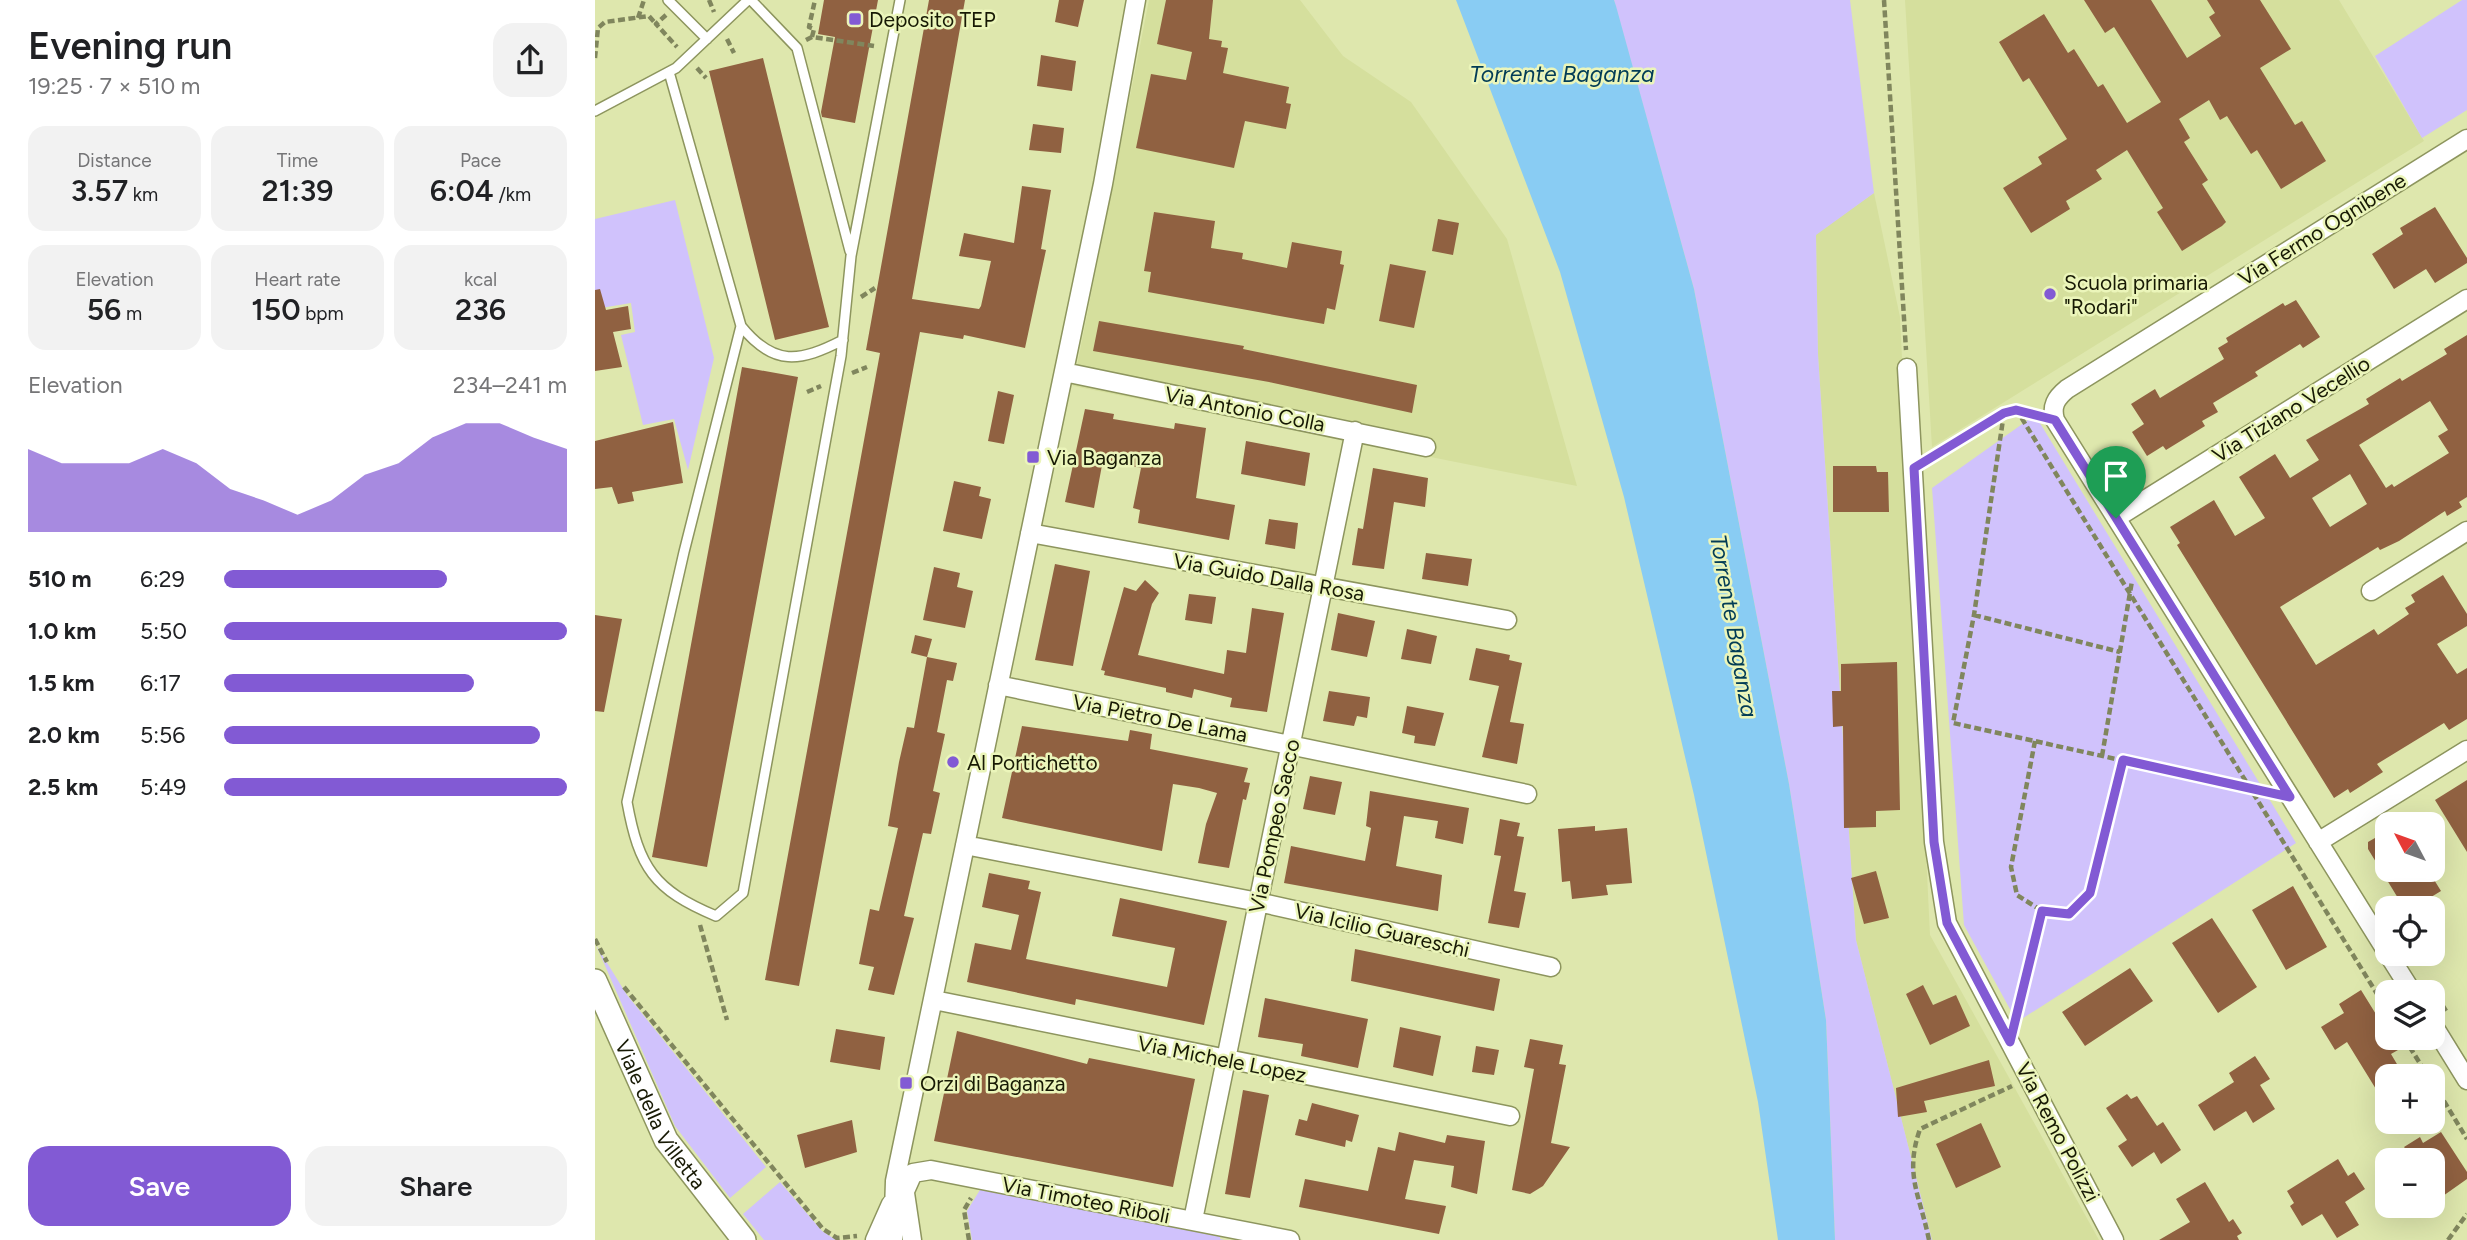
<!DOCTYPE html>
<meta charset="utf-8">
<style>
:root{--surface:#fff;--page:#f2f2f2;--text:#202124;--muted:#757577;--accent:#825ad4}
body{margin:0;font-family:Figtree,sans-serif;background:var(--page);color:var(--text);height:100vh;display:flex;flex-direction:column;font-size:26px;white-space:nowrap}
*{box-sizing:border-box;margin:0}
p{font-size:23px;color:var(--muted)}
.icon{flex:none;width:38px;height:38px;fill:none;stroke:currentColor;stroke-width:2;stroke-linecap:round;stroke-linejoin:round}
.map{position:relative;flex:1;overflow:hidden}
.panel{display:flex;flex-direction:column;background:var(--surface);width:595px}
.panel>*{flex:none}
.needle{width:46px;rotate:311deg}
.tools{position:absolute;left:1780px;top:812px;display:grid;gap:14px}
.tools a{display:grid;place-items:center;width:70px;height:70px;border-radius:14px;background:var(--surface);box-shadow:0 7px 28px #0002;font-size:35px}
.pin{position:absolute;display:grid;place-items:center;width:60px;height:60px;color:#fff;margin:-72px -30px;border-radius:50% 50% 50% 0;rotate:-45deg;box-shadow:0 0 7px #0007}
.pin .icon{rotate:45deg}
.round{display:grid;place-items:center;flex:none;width:74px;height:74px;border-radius:21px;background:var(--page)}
.head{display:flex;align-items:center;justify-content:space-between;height:119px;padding:0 28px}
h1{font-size:38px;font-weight:600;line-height:52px}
.metrics{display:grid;grid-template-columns:repeat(3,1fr);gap:10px;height:119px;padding:7px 28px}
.metrics div{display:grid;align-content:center;border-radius:18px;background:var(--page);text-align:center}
.metrics b{font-size:30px;font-weight:600}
.metrics small{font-size:19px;font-weight:400}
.metrics p{font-size:19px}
.chart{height:196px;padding:14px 28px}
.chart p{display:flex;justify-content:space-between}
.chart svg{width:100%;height:126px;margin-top:7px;fill:var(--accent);opacity:.7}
.cta{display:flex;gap:14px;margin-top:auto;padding:14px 28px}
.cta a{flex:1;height:80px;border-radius:21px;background:var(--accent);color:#fff;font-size:28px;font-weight:600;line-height:80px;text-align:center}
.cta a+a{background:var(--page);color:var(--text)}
ul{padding:0 28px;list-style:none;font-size:23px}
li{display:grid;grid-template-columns:112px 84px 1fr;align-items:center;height:52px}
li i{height:18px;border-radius:9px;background:var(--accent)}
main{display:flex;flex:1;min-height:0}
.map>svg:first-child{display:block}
</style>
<main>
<section class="panel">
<div class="head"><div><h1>Evening run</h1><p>19:25 · 7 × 510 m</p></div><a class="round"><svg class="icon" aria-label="share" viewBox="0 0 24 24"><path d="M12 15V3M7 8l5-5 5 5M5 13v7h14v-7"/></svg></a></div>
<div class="metrics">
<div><p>Distance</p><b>3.57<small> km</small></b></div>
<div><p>Time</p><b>21:39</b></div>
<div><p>Pace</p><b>6:04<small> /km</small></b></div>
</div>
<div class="metrics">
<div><p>Elevation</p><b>56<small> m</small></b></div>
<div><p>Heart rate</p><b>150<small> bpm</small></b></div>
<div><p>kcal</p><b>236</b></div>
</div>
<div class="chart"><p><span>Elevation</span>234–241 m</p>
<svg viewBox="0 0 160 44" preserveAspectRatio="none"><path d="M0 44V15L10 20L20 20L30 20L40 15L50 20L60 29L70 33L80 38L90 33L100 24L110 20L120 11L130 6L140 6L150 11L160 15V44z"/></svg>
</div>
<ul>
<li><b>510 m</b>6:29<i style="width:65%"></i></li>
<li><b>1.0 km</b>5:50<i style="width:100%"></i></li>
<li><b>1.5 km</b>6:17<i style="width:73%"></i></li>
<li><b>2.0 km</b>5:56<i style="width:92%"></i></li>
<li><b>2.5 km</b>5:49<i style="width:100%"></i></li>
</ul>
<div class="cta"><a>Save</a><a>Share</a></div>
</section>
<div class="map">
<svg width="1872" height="1240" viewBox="0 0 1872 1240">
<rect width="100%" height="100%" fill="#dee7ad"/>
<path fill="#d5df9d" d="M 554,0 L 705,0 L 748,56 L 816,102 L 912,239 L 982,486 L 478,386 Z
M 1310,0 L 1744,0 L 1829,141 L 1337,447 Z
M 1279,193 L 1305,317 L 1335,935 L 1504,1240 L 1337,1240 L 1261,940 L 1223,354 L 1221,234 Z"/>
<path fill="#d0c2fc" d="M 1019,0 L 1255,0 L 1279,193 L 1221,235 L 1223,354 L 1261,940 L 1337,1240 L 1240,1240 L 1231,1020 L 1194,784 L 1099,289 Z
M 1867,0 L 1872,0 L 1872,110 L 1827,138 L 1780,56 Z
M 80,200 L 119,358 L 93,470 L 79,419 L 48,425 L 26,335 L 40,332 L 36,303 L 0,309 L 0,219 Z
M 1440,415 L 1701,843 L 1422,1022 L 1369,925 L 1337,488 Z
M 1,945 L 32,995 L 171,1167 L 135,1198 L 80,1126 Z
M 185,1182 L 227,1231 L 241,1240 L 169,1240 L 148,1214 Z
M 388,1185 L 626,1232 L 625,1239 L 630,1240 L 377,1240 L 372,1211 Z"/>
<path fill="#89ccf3" d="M 861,0 L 1019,0 L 1021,6 L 1099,289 L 1194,784 L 1231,1020 L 1240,1240 L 1183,1240 L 1163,1102 L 1099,795 L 1029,497 L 965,272 Z"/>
<path fill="#906141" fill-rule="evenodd" d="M 229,0 L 283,0 L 260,123 L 227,117 L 226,112 L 240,37 L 223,34 Z
M 334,0 L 370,0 L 317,299 L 384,309 L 386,306 L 396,261 L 364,256 L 369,233 L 419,243 L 427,186 L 456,190 L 446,249 L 451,250 L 430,348 L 369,335 L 368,339 L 325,332 L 204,986 L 170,980 L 285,353 L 271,350 Z
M 464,0 L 489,0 L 483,27 L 460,22 Z
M 571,0 L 618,0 L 614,39 L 627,41 L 626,47 L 633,48 L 628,73 L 694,87 L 691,103 L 696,104 L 691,129 L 650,121 L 639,168 L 541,148 L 556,74 L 591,80 L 597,52 L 562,44 Z
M 1489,0 L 1556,0 L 1592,58 L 1626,36 L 1614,17 L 1620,13 L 1612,0 L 1665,0 L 1696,49 L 1665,68 L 1700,125 L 1707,121 L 1731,161 L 1686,189 L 1662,150 L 1656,154 L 1632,116 L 1625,120 L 1614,100 L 1584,119 L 1595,138 L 1589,142 L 1613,180 L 1607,184 L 1631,222 L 1627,226 L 1587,251 L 1562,212 L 1568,208 L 1532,150 L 1501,170 L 1507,179 L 1471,201 L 1475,209 L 1436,233 L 1408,188 L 1447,164 L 1443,157 L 1472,139 L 1434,78 L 1428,82 L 1404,42 L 1449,14 L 1473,53 L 1479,49 L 1503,87 L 1508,84 L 1532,123 L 1566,102 L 1519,27 L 1510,33 Z
M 446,55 L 481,61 L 477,91 L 442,86 Z
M 168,58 L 234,327 L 180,340 L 114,71 Z
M 438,124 L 469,128 L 466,153 L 434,150 Z
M 1840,207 L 1872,258 L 1872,263 L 1840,283 L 1831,269 L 1799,289 L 1777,254 L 1808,234 L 1805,228 Z
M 559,212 L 620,221 L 616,248 L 648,253 L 647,259 L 692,268 L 697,242 L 747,251 L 745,264 L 749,265 L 740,310 L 732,308 L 729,324 L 553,292 L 556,272 L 549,271 Z
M 843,219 L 864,223 L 858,255 L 837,251 Z
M 795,264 L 831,271 L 819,328 L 784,321 Z
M 5,289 L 11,310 L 33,306 L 36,329 L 18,332 L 27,367 L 0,371 L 0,290 Z
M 1701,300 L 1725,337 L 1708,348 L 1705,344 L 1660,372 L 1663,376 L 1618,403 L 1623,412 L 1607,421 L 1610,426 L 1571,450 L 1568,446 L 1552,456 L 1537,432 L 1549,424 L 1536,404 L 1560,389 L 1565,398 L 1629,359 L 1623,348 L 1633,342 L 1631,338 L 1688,303 L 1690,306 Z
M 504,321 L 649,346 L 648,349 L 822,385 L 817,413 L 674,382 L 498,351 Z
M 1872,335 L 1872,497 L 1864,502 L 1867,507 L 1852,516 L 1850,511 L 1804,541 L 1785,550 L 1783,547 L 1685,607 L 1721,665 L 1779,629 L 1783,635 L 1814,614 L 1810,608 L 1820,602 L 1816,595 L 1848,575 L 1872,614 L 1872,626 L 1842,644 L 1862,674 L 1872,668 L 1872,719 L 1854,730 L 1849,723 L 1782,764 L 1788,772 L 1755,793 L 1753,789 L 1739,798 L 1582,545 L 1585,543 L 1575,527 L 1619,500 L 1640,536 L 1670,518 L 1644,477 L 1680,454 L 1695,478 L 1724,460 L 1711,440 L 1774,404 L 1771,399 L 1805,378 L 1807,381 L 1852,354 L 1849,349 ZM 1835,401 L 1853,430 L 1843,436 L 1854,453 L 1799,487 L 1797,484 L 1791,488 L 1764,445 ZM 1755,474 L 1772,504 L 1735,527 L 1717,498 Z
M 147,367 L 203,377 L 112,867 L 57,857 Z
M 403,391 L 419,395 L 409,444 L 393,441 Z
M 490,409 L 519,414 L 518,419 L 579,429 L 580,423 L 611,428 L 601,498 L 640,505 L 634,540 L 543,523 L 545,510 L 538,508 L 546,468 L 508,460 L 499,508 L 470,502 Z
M 78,422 L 88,483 L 37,492 L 39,501 L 23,504 L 17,487 L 0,489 L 0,441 Z
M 651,441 L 715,453 L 710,486 L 646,474 Z
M 1238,466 L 1281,466 L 1282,472 L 1293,472 L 1294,512 L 1238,512 Z
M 778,468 L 833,478 L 830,507 L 799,502 L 789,569 L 757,565 L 763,528 L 768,529 Z
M 359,481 L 386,487 L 384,496 L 396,499 L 387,539 L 348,531 Z
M 674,519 L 703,523 L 700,549 L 670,544 Z
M 831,553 L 877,559 L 873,586 L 827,579 Z
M 460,564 L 495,571 L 478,666 L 440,660 Z
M 339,567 L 365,573 L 362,587 L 378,591 L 370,628 L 328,620 Z
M 550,580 L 564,593 L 557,604 L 543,655 L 629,674 L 632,650 L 651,653 L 657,608 L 689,613 L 672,712 L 635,707 L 637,698 L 599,689 L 597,698 L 571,692 L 571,688 L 509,675 L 510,671 L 506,670 L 529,587 L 541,591 Z
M 594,594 L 621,597 L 617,624 L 590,620 Z
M 743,613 L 780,621 L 772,657 L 736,650 Z
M 0,615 L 27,619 L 9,712 L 0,711 Z
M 812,629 L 842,636 L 836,664 L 806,659 Z
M 320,635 L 337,639 L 332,657 L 316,653 Z
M 881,648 L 915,655 L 914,660 L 927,663 L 915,722 L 929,724 L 922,764 L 887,757 L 904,686 L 874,680 Z
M 332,657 L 362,663 L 358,681 L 352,680 L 342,732 L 350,734 L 338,791 L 345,793 L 336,834 L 328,833 L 309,916 L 319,918 L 299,995 L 273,990 L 279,967 L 264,964 L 275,909 L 284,911 L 303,828 L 293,826 L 304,762 L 312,727 L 319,728 Z
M 1302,662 L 1305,810 L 1281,811 L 1281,827 L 1249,828 L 1248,726 L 1238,727 L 1237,691 L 1246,691 L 1246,664 Z
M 734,691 L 775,697 L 772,718 L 762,716 L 759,726 L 728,721 Z
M 812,706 L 849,713 L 840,746 L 819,743 L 820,736 L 807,733 Z
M 427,726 L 533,741 L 535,730 L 557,734 L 555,749 L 653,768 L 649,782 L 655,783 L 651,800 L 648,799 L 634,868 L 603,863 L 611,824 L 622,793 L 604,788 L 578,784 L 567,851 L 407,818 Z
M 715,776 L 747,782 L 740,815 L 708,809 Z
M 1872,780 L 1872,852 L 1840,800 Z
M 775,791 L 874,808 L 868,844 L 840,838 L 843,821 L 809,816 L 801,866 L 847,875 L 843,911 L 689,883 L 696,846 L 770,861 L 776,828 L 771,826 Z
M 905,819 L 925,823 L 922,836 L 929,837 L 919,891 L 931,893 L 924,928 L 893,923 L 906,856 L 899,855 Z
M 1000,826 L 1000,831 L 1032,828 L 1037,883 L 1011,885 L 1013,895 L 977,899 L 975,881 L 967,882 L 963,829 Z
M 1792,831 L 1792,870 L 1833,870 L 1846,891 L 1818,908 L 1811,900 L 1806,903 L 1773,849 L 1773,842 Z
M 1281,871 L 1294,918 L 1269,924 L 1256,878 Z
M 394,873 L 435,881 L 433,889 L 446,892 L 431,959 L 572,987 L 580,948 L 517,936 L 525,898 L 632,921 L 609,1025 L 481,999 L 480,1005 L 372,982 L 380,943 L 416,950 L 424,915 L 387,907 Z
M 1698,886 L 1732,947 L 1691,970 L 1657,910 Z
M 1617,918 L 1662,987 L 1623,1013 L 1577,943 Z
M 760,949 L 905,979 L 899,1011 L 756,981 Z
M 1535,968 L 1558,1001 L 1490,1046 L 1467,1012 Z
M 1328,985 L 1338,1005 L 1361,995 L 1375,1026 L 1335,1045 L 1311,994 Z
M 1766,990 L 1792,1032 L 1792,1038 L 1795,1038 L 1803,1050 L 1796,1054 L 1809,1076 L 1792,1076 L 1792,1107 L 1752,1042 L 1740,1050 L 1726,1027 L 1749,1013 L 1744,1004 Z
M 670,998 L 773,1019 L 763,1068 L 706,1056 L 708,1044 L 663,1037 Z
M 805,1027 L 846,1036 L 838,1076 L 798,1067 Z
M 241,1029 L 290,1037 L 285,1070 L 235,1062 Z
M 362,1031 L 492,1064 L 494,1058 L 600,1079 L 578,1187 L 339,1141 Z
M 935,1039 L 968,1045 L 964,1064 L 971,1065 L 956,1143 L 975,1147 L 948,1186 L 935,1194 L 917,1190 L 939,1069 L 929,1067 Z
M 881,1046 L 904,1050 L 899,1075 L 877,1072 Z
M 1660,1056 L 1675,1079 L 1665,1085 L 1680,1109 L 1658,1123 L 1651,1111 L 1619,1131 L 1603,1105 L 1639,1082 L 1634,1073 Z
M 1394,1060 L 1400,1086 L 1329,1101 L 1332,1112 L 1303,1117 L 1301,1088 Z
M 648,1090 L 674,1095 L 655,1198 L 630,1194 Z
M 1532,1094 L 1536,1099 L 1542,1096 L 1562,1126 L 1568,1122 L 1586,1150 L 1566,1164 L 1559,1152 L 1537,1167 L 1523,1146 L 1532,1140 L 1511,1108 Z
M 717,1103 L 764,1115 L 757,1142 L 751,1140 L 750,1147 L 700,1135 L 704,1119 L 712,1121 Z
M 257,1120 L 262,1152 L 210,1168 L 202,1135 Z
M 1386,1123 L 1406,1167 L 1361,1188 L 1341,1144 Z
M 804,1132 L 850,1143 L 852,1135 L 890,1141 L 882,1194 L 856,1187 L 859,1166 L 819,1160 L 810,1199 L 851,1206 L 844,1234 L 704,1207 L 710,1179 L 773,1191 L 783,1147 L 800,1151 Z
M 1846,1132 L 1872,1172 L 1872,1179 L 1838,1203 L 1838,1160 L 1803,1160 L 1814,1153 L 1809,1147 L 1825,1137 L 1828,1143 Z
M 1743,1159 L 1753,1176 L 1759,1172 L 1770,1189 L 1750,1202 L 1764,1225 L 1742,1238 L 1727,1214 L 1707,1226 L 1695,1206 L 1699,1203 L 1692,1191 Z
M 1610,1182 L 1634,1222 L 1638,1219 L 1647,1233 L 1642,1236 L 1644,1240 L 1564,1240 L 1595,1222 L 1581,1199 Z"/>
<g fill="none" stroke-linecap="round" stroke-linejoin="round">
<g stroke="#8d955e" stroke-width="12">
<path id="service" d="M 73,0 L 112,39
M 156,0 L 202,48 L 255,251
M 74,72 L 146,326 L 89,552 L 32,802 C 44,868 59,890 121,916 L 148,893 L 246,356 L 256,256 L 305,0
M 0,111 L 81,68 L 153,0
M 146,326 C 179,367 205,362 248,340"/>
</g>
<g stroke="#8d955e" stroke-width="21">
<path id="minor" d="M 1312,368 L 1339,842 L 1352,923 L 1519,1240
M 469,372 L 831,447
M 1521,518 L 1872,299
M 435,533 L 912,620
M 1776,591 L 1872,531
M 403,685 L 932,794
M 1723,842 L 1872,750
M 370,845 L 663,902 L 956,967
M 1792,952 L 1460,420 C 1456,406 1461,398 1472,389 L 1872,139
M 1793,954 L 1817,992
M 339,1000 L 915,1116
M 1838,1025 L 1872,1080
M 310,1191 L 318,1173 L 336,1170 L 695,1240
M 310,1193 L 317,1240
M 598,1220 L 760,431
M 280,1240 L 296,1204
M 298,1240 L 300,1181 L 508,184 L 541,0"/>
</g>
<g stroke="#8d955e" stroke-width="26">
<g id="tertiary">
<path id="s1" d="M 0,981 L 71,1140 L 149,1240"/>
</g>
</g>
<path stroke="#80865d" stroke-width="4.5" stroke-dasharray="7 3.5" stroke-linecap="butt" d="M 114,0 L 119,12
M 1289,0 L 1311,350
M 71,15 L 61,24 L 82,47
M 43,18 L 49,0
M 217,37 L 219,29 L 214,27 L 220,0
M 132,39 L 139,53
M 211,40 L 217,37 L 279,46
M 0,58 L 3,28 L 10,22 L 54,16 L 61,24
M 102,68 L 111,78
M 266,297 L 280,288
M 257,373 L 272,367
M 212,392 L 226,386
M 1421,409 L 1792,1010
M 1409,413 L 1379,615 L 1358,723 L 1670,792
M 1335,458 L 1409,413 L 1421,409 L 1442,415
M 1379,615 L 1525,652
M 1440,741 L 1416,867 L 1422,895 L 1447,911 L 1474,914 L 1495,893 L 1529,760
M 1507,756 L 1537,581
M 105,925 L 132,1020
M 0,939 L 12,962
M 29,987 L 228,1229 L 242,1238 L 262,1236
M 1837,988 L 1851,1011
M 1422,1014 L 1447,911
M 1809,1038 L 1833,1076
M 1838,1083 L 1872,1139
M 374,1240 L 369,1210 L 376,1198
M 1334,1240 C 1325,1195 1309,1175 1325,1129 L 1417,1086
M 1853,1240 L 1872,1214"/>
<use href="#service" stroke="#fff" stroke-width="9"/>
<use href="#minor" stroke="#fff" stroke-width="18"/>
<use href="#tertiary" stroke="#fff" stroke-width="23"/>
</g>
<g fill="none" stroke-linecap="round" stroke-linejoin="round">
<g stroke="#fff" stroke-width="14">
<path id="route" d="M 1421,410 L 1460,420 L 1695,797 L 1528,760 L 1495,893 L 1474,914 L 1447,911 L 1415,1042 L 1352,923 L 1339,842 L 1319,468 L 1409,413 Z"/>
</g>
<use href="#route" stroke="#825ad4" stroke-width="9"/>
</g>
<g fill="#825ad4" stroke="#ebf5ba" stroke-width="2.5">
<rect x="253" y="12" width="14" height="14" rx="3.5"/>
<circle cx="1455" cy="294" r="7"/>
<rect x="431" y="450" width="14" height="14" rx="3.5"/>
<circle cx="358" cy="762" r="7"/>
<rect x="304" y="1076" width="14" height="14" rx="3.5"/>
</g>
<g text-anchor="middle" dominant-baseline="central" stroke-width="5" stroke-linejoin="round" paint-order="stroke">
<g font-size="21" fill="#171904" stroke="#ebf5ba" text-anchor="start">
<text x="274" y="19">Deposito TEP</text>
<text x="1469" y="282">Scuola primaria<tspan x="1469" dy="24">"Rodari"</tspan></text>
<text x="452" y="457">Via Baganza</text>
<text x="372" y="762">Al Portichetto</text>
<text x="325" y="1083">Orzi di Baganza</text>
</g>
<g font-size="21" fill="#171904" stroke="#ebf5ba">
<text transform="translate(1727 229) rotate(-32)">Via Fermo Ognibene</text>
<text transform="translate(650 409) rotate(11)">Via Antonio Colla</text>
<text transform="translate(1696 409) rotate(-32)">Via Tiziano Vecellio</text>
<text transform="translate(674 577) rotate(10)">Via Guido Dalla Rosa</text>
<text transform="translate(565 718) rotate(11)">Via Pietro De Lama</text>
<text transform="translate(679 826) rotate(-78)">Via Pompeo Sacco</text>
<text transform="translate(787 930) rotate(13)">Via Icilio Guareschi</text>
<text transform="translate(627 1059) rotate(11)">Via Michele Lopez</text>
<text stroke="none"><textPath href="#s1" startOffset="149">Viale della Villetta</textPath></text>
<text transform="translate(1463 1132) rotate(62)">Via Remo Polizzi</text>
<text transform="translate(491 1200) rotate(11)">Via Timoteo Riboli</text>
</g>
<g font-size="23" font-style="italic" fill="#023c56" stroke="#ebf5ba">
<text x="967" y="74">Torrente Baganza</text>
<text transform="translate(1139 626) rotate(80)">Torrente Baganza</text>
</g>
</g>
</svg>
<div class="tools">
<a><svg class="needle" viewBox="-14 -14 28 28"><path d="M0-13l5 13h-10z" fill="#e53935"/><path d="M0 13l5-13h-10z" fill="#757577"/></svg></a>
<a><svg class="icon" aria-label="locate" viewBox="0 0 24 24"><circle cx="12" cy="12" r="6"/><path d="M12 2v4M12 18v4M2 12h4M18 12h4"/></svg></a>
<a><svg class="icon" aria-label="layers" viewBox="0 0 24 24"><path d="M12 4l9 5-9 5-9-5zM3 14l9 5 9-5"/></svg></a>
<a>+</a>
<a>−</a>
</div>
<div class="pin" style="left:1521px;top:518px;background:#1e9e55"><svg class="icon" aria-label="arrive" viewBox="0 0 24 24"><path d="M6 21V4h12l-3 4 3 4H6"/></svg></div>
</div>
</main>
